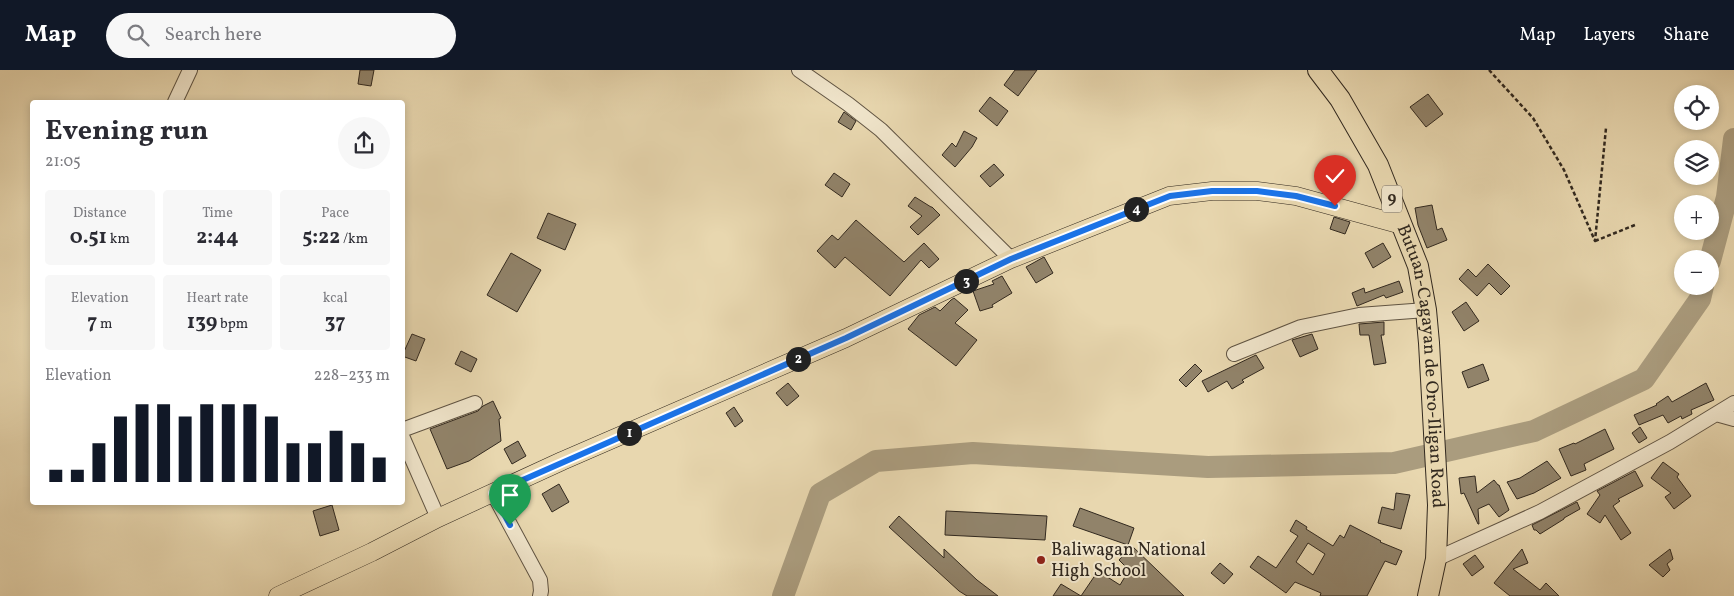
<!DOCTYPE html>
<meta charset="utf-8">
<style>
:root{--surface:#fff;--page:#f7f7f7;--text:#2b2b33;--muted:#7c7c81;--accent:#111827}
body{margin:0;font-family:Vollkorn,serif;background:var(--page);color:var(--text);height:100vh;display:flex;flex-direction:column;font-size:19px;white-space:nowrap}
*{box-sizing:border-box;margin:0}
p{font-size:16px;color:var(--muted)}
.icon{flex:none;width:28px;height:28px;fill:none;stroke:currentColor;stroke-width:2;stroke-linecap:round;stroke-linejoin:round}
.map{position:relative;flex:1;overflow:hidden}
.drawer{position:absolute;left:30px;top:30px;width:375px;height:405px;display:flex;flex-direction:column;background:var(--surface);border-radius:5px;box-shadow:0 2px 8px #0003}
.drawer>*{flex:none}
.tools{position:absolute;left:1674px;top:15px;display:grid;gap:10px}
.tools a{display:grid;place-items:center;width:45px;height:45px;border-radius:50%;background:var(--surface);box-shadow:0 2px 8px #0003;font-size:25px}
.pin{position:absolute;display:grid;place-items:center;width:42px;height:42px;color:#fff;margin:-51px -21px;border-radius:50% 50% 50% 0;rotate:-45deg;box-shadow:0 0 5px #0007}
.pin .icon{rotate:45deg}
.km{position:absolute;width:25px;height:25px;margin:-12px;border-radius:50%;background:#222;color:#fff;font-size:14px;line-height:25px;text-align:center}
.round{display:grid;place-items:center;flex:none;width:52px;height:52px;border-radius:26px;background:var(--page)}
.head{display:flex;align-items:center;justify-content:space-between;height:85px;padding:0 15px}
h1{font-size:28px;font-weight:700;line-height:38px}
.metrics{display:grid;grid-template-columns:repeat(3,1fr);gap:8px;height:85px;padding:5px 15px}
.metrics div{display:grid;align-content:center;border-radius:5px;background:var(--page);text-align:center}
.metrics b{font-size:21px;font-weight:700}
.metrics small{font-size:14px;font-weight:400}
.metrics p{font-size:14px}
.chart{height:140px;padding:10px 15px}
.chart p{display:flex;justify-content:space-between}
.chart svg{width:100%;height:90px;margin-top:5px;stroke:var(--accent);stroke-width:6}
header{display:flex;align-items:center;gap:30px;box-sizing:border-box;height:70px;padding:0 25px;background:var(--accent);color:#fff}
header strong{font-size:24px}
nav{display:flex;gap:28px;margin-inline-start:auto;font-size:18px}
.search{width:350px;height:45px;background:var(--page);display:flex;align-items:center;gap:12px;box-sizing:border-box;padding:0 18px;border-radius:28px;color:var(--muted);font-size:19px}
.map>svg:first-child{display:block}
</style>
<header>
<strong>Map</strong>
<div class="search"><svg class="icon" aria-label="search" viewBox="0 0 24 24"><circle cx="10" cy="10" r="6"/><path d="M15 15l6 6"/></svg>Search here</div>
<nav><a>Map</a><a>Layers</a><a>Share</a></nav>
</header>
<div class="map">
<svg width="1734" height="526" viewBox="0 0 1734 526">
<rect width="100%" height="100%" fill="#e8d7af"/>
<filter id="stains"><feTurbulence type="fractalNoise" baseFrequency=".004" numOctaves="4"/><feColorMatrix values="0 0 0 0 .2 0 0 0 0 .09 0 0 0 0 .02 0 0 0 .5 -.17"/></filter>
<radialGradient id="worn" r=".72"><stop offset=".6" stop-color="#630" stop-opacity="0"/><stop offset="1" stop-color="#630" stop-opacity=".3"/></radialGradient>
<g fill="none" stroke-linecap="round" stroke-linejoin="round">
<path stroke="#aa9c7e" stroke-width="22" d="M 1710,191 L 1727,127 L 1734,69
M 783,526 L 820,424 L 876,391 L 973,383 L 1208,397 L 1394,393 L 1534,361 L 1644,309 L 1700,229 L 1703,216"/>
</g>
<path fill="#91836a" stroke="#32291f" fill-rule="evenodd" d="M 360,0 L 374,0 L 371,16 L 358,14 Z
M 1015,0 L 1037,0 L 1018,26 L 1004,15 Z
M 1428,24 L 1443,44 L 1426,57 L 1410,37 Z
M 990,27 L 1008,41 L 997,56 L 979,41 Z
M 844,42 L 856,51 L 851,60 L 838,52 Z
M 964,61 L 977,68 L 972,77 L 955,97 L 942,85 L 952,73 L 956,77 Z
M 994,94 L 1004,105 L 990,117 L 980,106 Z
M 834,103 L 850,114 L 842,127 L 825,115 Z
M 915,127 L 931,137 L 932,137 L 940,145 L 918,165 L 910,157 L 922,146 L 908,136 Z
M 1432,135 L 1437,160 L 1442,158 L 1447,170 L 1427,178 L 1418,155 L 1415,138 Z
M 548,143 L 576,154 L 565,180 L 537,168 Z
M 1334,147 L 1350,152 L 1345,164 L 1330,159 Z
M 856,150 L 904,192 L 924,173 L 939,189 L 929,198 L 921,190 L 890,226 L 845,187 L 835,198 L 817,181 L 832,165 L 838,170 Z
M 1383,173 L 1391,187 L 1373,198 L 1365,183 Z
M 511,183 L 541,200 L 517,242 L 487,225 Z
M 1044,187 L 1053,203 L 1036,213 L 1026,197 Z
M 1488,194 L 1510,216 L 1501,225 L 1489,213 L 1477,226 L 1459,209 L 1468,199 L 1476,207 Z
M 1002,206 L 1012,223 L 992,235 L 993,237 L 980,241 L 973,221 L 994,214 L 992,211 Z
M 1399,211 L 1403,222 L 1386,228 L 1384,225 L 1357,236 L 1352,223 L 1364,218 L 1365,223 Z
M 954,228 L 968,240 L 955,253 L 977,270 L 956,296 L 908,259 L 919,245 L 935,237 L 940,241 L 951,230 Z
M 1466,232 L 1479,251 L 1464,261 L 1452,242 Z
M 1384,252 L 1384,265 L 1381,265 L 1386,293 L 1374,295 L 1369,265 L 1360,265 L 1359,254 Z
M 412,264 L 425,269 L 416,291 L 402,286 Z
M 1312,264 L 1318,279 L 1300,287 L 1292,270 Z
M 461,281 L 477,289 L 471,302 L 455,294 Z
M 1256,285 L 1264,298 L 1242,310 L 1244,312 L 1232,319 L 1227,311 L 1208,322 L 1202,311 Z
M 1195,294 L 1202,301 L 1186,317 L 1179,310 Z
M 1483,294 L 1489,310 L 1468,318 L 1462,302 Z
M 788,313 L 799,326 L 787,336 L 776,323 Z
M 1706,313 L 1714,330 L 1691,340 L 1692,344 L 1682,349 L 1681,346 L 1668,353 L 1663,345 L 1639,355 L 1634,345 L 1657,335 L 1656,334 L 1668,326 L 1672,332 Z
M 493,331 L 501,348 L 499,349 L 501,371 L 469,391 L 447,399 L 430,359 L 478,341 L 483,336 Z
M 734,337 L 743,351 L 735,357 L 726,343 Z
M 1640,357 L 1647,368 L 1639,373 L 1632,363 Z
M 1605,359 L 1614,379 L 1584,394 L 1586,400 L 1571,406 L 1559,379 L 1574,373 L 1575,374 Z
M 518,371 L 526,386 L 512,394 L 504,379 Z
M 1547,391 L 1561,408 L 1534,423 L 1517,429 L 1507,412 L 1520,408 Z
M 1663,392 L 1679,404 L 1677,407 L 1691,426 L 1674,439 L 1665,427 L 1671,423 L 1651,408 Z
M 1635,401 L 1643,416 L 1618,429 L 1620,431 L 1613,436 L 1631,463 L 1621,470 L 1605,445 L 1600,453 L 1587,444 L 1600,425 L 1597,421 Z
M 1475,406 L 1477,423 L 1494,410 L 1498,415 L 1499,415 L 1509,440 L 1499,447 L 1489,434 L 1478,439 L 1479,454 L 1478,454 L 1464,423 L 1461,424 L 1459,408 Z
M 559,414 L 569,432 L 552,442 L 542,424 Z
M 1396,423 L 1410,425 L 1401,459 L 1378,453 L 1382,437 L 1394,440 Z
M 1577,432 L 1580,439 L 1564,448 L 1564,449 L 1540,464 L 1536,460 L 1534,460 L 1532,455 Z
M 332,435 L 339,460 L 320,466 L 313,441 Z
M 1080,438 L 1134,458 L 1128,475 L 1073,456 Z
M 946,441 L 1047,446 L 1045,470 L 945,465 Z
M 899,446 L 944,488 L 944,479 L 977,510 L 998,526 L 967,526 L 959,521 L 889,457 Z
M 1296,450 L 1307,457 L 1306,459 L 1333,476 L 1340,465 L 1344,468 L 1350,455 L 1381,471 L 1380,472 L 1402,481 L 1396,495 L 1385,491 L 1367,526 L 1320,526 L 1321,523 L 1295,512 L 1286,523 L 1250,497 L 1258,486 L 1276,498 L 1298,466 L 1290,461 ZM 1308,473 L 1325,484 L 1313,505 L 1296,492 Z
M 1132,476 L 1184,526 L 1081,526 L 1098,501 L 1120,515 L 1129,500 L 1119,490 Z
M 1522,479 L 1528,493 L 1513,499 L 1540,520 L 1546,513 L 1559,526 L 1510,526 L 1494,513 Z
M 1670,479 L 1673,489 L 1667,494 L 1670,500 L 1663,507 L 1649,495 Z
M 1475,485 L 1484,497 L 1472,506 L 1463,494 Z
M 1220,493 L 1233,504 L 1224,514 L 1211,503 Z
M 1061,514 L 1081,526 L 1053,526 Z"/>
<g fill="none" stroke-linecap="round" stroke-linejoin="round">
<g stroke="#605443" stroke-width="16">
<path id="minor" d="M 799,0 L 848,34 L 881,60 L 1011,189
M 175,32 L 190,0
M 1234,284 L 1301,257 L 1359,245 L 1426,240
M 1716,344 L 1734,349
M 402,360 L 475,333
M 402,366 L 438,448
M 493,423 L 540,510 L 541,521 L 540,526
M 1436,489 L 1540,442 L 1670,372 L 1734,333"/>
</g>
<g stroke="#32291f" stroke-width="19">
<path id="major" d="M 278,526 L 372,482 L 438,448 L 562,391 L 846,268 L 1011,189 L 1169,126 L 1212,121 L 1257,121 L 1296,126 L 1402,155"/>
</g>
<g stroke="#32291f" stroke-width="22">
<g id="highway">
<path id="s1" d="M 1318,0 L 1340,29 L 1378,95 L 1418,196 L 1426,240 L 1429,273 L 1438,435 L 1436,489 L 1428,526"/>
</g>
</g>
<path stroke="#32291f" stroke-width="2.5" stroke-dasharray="4 2.5" stroke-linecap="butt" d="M 1489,0 L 1533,48 L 1564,100 L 1595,171 L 1606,58
M 1595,171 L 1635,155"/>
<use href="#minor" stroke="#f0e5cb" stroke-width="14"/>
<use href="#major" stroke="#e8d7af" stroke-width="18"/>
<use href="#highway" stroke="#e8d7af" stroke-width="20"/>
</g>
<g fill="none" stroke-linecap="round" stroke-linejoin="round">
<g stroke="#fff" stroke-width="10">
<path id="route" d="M 510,455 L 493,423 L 846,268 L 1011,189 L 1170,126 L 1212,121 L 1257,121 L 1296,126 L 1335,136"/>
</g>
<use href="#route" stroke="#1a73e8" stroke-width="6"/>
</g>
<circle fill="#8f2418" stroke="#f0e5cb" stroke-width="2" cx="1041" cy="490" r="5"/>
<g text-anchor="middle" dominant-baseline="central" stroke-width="4" stroke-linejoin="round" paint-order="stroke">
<rect fill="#f0e5cb" stroke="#6b6153" stroke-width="1" x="1382" y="115.5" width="20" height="27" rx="4"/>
<g font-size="16" font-weight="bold" fill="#32291f">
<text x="1392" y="129">9</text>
</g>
<g font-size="18" fill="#32291f" stroke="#f0e5cb">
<text stroke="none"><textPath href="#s1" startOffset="321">Butuan-Cagayan de Oro-Iligan Road</textPath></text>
</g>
<g font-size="18" fill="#32291f" stroke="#f0e5cb" text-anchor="start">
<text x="1051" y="480">Baliwagan National<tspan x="1051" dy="21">High School</tspan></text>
</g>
</g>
<rect width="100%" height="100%" filter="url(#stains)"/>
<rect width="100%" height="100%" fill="url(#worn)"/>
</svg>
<div class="tools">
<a><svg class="icon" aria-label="locate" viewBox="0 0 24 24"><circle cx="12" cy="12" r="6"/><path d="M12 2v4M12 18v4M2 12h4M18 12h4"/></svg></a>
<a><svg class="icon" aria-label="layers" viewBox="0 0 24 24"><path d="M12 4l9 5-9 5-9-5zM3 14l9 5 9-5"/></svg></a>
<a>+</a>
<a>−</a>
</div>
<div class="pin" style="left:510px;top:455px;background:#1e9e55"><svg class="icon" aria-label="arrive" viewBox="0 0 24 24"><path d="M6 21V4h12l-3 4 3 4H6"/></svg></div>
<div class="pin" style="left:1335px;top:136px;background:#d93025"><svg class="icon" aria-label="check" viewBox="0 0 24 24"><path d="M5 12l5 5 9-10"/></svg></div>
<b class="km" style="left:629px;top:363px">1</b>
<b class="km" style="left:798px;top:289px">2</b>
<b class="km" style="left:966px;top:211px">3</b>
<b class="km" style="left:1136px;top:139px">4</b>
<section class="drawer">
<div class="head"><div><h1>Evening run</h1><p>21:05</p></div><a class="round"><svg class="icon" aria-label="share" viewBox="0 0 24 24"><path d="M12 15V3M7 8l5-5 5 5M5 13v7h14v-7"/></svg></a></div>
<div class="metrics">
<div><p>Distance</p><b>0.51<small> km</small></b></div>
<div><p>Time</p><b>2:44</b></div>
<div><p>Pace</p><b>5:22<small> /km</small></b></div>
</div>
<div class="metrics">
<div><p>Elevation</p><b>7<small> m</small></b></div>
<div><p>Heart rate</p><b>139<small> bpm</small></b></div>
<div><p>kcal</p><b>37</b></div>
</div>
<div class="chart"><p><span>Elevation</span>228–233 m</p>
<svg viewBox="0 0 160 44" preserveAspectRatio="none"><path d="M5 44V38M15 44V38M25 44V25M35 44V12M45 44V6M55 44V6M65 44V12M75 44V6M85 44V6M95 44V6M105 44V12M115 44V25M125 44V25M135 44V19M145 44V25M155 44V32"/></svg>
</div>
</section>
</div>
